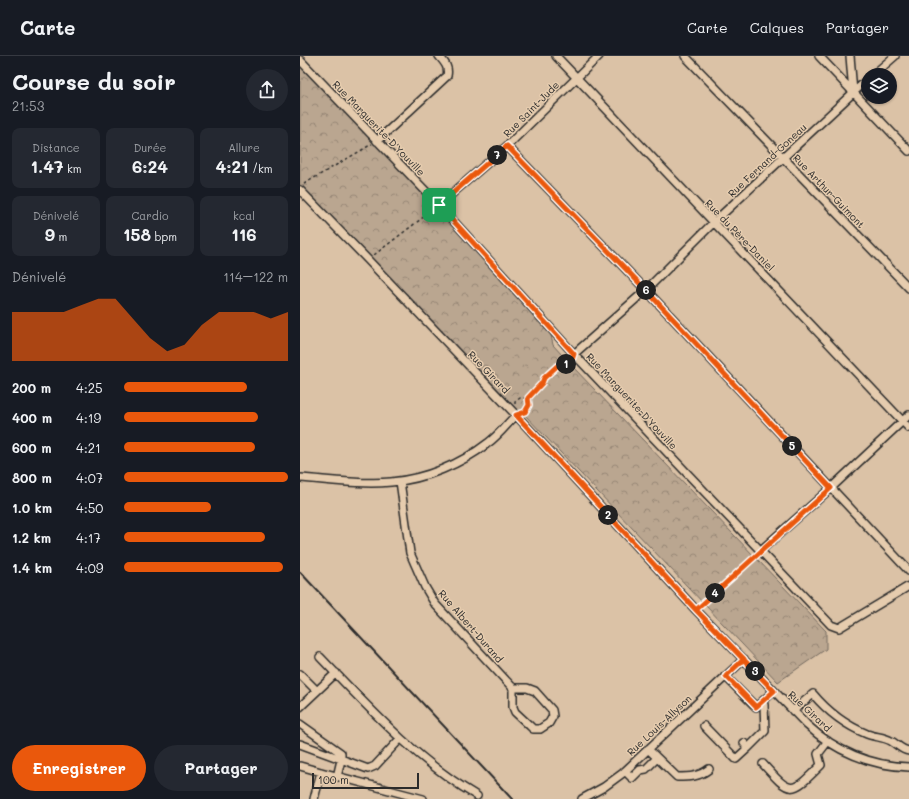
<!DOCTYPE html>
<html lang="fr">
<meta charset="utf-8">
<style>
:root{--surface:#171b24;--page:#242831;--text:#f1f3f6;--muted:#9ea1a6;--line:#363941;--accent:#ea580c}
body{margin:0;font-family:Mali,sans-serif;background:var(--page);color:var(--text);height:100vh;display:flex;flex-direction:column;font-size:15px;white-space:nowrap}
*{box-sizing:border-box;margin:0}
p{font-size:13px;color:var(--muted)}
.icon{flex:none;width:22px;height:22px;fill:none;stroke:currentColor;stroke-width:2;stroke-linecap:round;stroke-linejoin:round}
.map{position:relative;flex:1;overflow:hidden}
.drawer{display:flex;flex-direction:column;background:var(--surface);width:300px}
.drawer>*{flex:none}
.buttons{position:absolute;left:561px;top:12px;display:grid;gap:8px}
.buttons a{display:grid;place-items:center;width:36px;height:36px;border-radius:50%;background:var(--surface);box-shadow:0 1px 3px #0004;font-size:20px}
.scale{position:absolute;left:12px;bottom:10px;width:107px;box-sizing:border-box;padding-left:4px;border:2px solid #2b2b2b;border-top:0;font-size:11px;line-height:14px;white-space:nowrap;color:#2b2b2b;-webkit-text-stroke:3px #e6ccae;paint-order:stroke}
.pin{position:absolute;display:grid;place-items:center;width:34px;height:34px;color:#fff;margin:-17px;border-radius:8px;box-shadow:0 2px 6px #0006}
.km{position:absolute;width:20px;height:20px;margin:-10px;border-radius:50%;background:#222;color:#fff;font-size:11px;line-height:20px;text-align:center}
.round{display:grid;place-items:center;flex:none;width:42px;height:42px;border-radius:21px;background:var(--page)}
.headline{display:flex;align-items:center;justify-content:space-between;height:68px;padding:0 12px}
h1{font-size:22px;font-weight:700;line-height:30px}
.figures{display:grid;grid-template-columns:repeat(3,1fr);gap:6px;height:68px;padding:4px 12px}
.figures div{display:grid;align-content:center;border-radius:8px;background:var(--page);text-align:center}
.figures b{font-size:17px;font-weight:700}
.figures small{font-size:11px;font-weight:400}
.figures p{font-size:11px}
.chart{height:112px;padding:8px 12px}
.chart p{display:flex;justify-content:space-between}
.chart svg{width:100%;height:72px;margin-top:4px;fill:var(--accent);opacity:.7}
.cta{display:flex;gap:8px;margin-top:auto;padding:8px 12px}
.cta a{flex:1;height:46px;border-radius:24px;background:var(--accent);color:#fff;font-size:16px;font-weight:700;line-height:46px;text-align:center}
.cta a+a{background:var(--page);color:var(--text)}
ul{padding:0 12px;list-style:none;font-size:13px}
li{display:grid;grid-template-columns:64px 48px 1fr;align-items:center;height:30px}
li i{height:10px;border-radius:5px;background:var(--accent)}
header{display:flex;align-items:center;gap:24px;box-sizing:border-box;height:56px;padding:0 20px;background:var(--surface);border-bottom:1px solid var(--line)}
header strong{font-size:19px}
nav{display:flex;gap:22px;margin-inline-start:auto;font-size:14px}
main{display:flex;flex:1;min-height:0}
.map>svg:first-child{display:block}
</style>
<header>
<strong>Carte</strong>
<nav><a>Carte</a><a>Calques</a><a>Partager</a></nav>
</header>
<main>
<section class="drawer">
<div class="headline"><div><h1>Course du soir</h1><p>21:53</p></div><a class="round"><svg class="icon" aria-label="share" viewBox="0 0 24 24"><path d="M12 15V3M7 8l5-5 5 5M5 13v7h14v-7"/></svg></a></div>
<div class="figures">
<div><p>Distance</p><b>1.47<small> km</small></b></div>
<div><p>Durée</p><b>6:24</b></div>
<div><p>Allure</p><b>4:21<small> /km</small></b></div>
</div>
<div class="figures">
<div><p>Dénivelé</p><b>9<small> m</small></b></div>
<div><p>Cardio</p><b>158<small> bpm</small></b></div>
<div><p>kcal</p><b>116</b></div>
</div>
<div class="chart"><p><span>Dénivelé</span>114–122 m</p>
<svg viewBox="0 0 160 44" preserveAspectRatio="none"><path d="M0 44V14L10 14L20 14L30 14L40 10L50 6L60 6L70 18L80 30L90 38L100 34L110 22L120 14L130 14L140 14L150 18L160 14V44z"/></svg>
</div>
<ul>
<li><b>200 m</b>4:25<i style="width:75%"></i></li>
<li><b>400 m</b>4:19<i style="width:82%"></i></li>
<li><b>600 m</b>4:21<i style="width:80%"></i></li>
<li><b>800 m</b>4:07<i style="width:100%"></i></li>
<li><b>1.0 km</b>4:50<i style="width:53%"></i></li>
<li><b>1.2 km</b>4:17<i style="width:86%"></i></li>
<li><b>1.4 km</b>4:09<i style="width:97%"></i></li>
</ul>
<div class="cta"><a>Enregistrer</a><a>Partager</a></div>
</section>
<div class="map">
<svg width="609" height="743" viewBox="0 0 609 743">
<defs>
<pattern id="park-crowns" width="20" height="18" patternUnits="userSpaceOnUse"><rect width="20" height="18" fill="#baa690"/><path d="M2 6a3 3 0 1 1 6 0M12 15a3 3 0 1 1 6 0" fill="none" stroke="#978776"/></pattern>
</defs>
<rect width="100%" height="100%" fill="#dbc2a6"/>
<filter id="ink" filterUnits="userSpaceOnUse"><feTurbulence type="fractalNoise" baseFrequency=".025" numOctaves="2"/><feDisplacementMap in="SourceGraphic" scale="8" xChannelSelector="R" yChannelSelector="G"/><feConvolveMatrix kernelMatrix="1 2 1 2 8 2 1 2 1" color-interpolation-filters="sRGB"/></filter>
<g filter="url(#ink)">
<path fill="url(#park-crowns)" stroke="#72685e" d="M 0,4 L 248,265 L 253,289 L 272,310 L 526,575 L 526,593 L 478,626 L 225,359 L 216,359 L 0,138 Z"/>
<g fill="none" stroke-linecap="round" stroke-linejoin="round">
<g stroke="#2b2b2b" stroke-width="10">
<path id="minor" d="M 256,0 L 609,372
M 385,0 L 609,232
M 519,0 L 609,95
M 550,0 L 553,36
M 0,4 L 139,149 L 274,298 L 531,569 L 539,572 L 609,530
M 573,19 L 595,0
M 77,85 L 147,20 C 149,11 145,7 139,0
M 207,90 L 346,234 L 609,515
M 0,134 L 68,204 L 216,359 L 396,554 L 507,669 C 535,695 571,710 609,711
M 139,149 L 207,90 L 299,0
M 274,298 L 346,234 L 414,166 L 568,23
M 0,422 C 29,424 62,429 91,426 C 126,423 161,408 188,387 C 199,379 207,368 216,359
M 100,425 L 110,497 L 125,531 L 135,548 L 213,632
M 460,495 L 531,432 L 609,359
M 20,601 C 69,652 116,704 177,740
M 0,618 L 17,635
M 425,620 L 456,651 L 474,635
M 213,632 L 227,632 L 235,635 L 252,654 L 253,660 L 249,667 L 240,673 L 233,673 L 230,670 L 215,656 L 213,651 Z
M 0,651 L 36,617
M 493,655 L 513,638 C 528,656 545,669 567,678 C 575,681 584,681 591,685 C 597,688 601,694 609,695
M 0,668 L 41,697 L 41,704 L 37,721
M 404,670 L 436,703 L 448,692
M 444,687 L 448,692 L 465,675 L 464,649 L 462,646
M 0,688 L 68,713 L 75,710 L 100,683
M 348,693 L 377,721 C 389,721 399,721 409,713
M 463,708 C 491,739 491,739 521,709 L 518,698 L 528,685
M 0,710 L 21,716 L 123,743
M 325,715 L 332,722 L 340,714 L 346,713 L 357,702
M 14,743 L 21,716
M 282,743 L 304,731 L 323,717 L 444,603"/>
</g>
<path stroke="#2b2b2b" stroke-width="1.5" stroke-dasharray="3 3" stroke-linecap="butt" d="M 4,128 L 72,88
M 74,199 L 134,153
M 257,310 L 265,309 L 271,304
M 215,348 L 215,346 L 220,342 L 228,342 L 242,327 L 244,322 L 257,310 L 262,301 L 265,298
M 223,357 L 225,356 L 229,349 L 228,342
M 401,550 L 456,499"/>
<use href="#minor" stroke="#e6ccae" stroke-width="7"/>
<path stroke="#2b2b2b" stroke-width="2" d="M 0,516 L 212,743"/>
</g>
</g>
<g fill="none" stroke-linecap="round" stroke-linejoin="round" filter="url(#ink)">
<g stroke="#fff" stroke-width="8">
<path id="route" d="M 139,149 L 274,298 L 272,304 L 265,309 L 257,310 L 244,322 L 242,327 L 228,342 L 229,349 L 225,356 L 216,359 L 396,554 L 474,635 L 456,651 L 426,620 L 444,603 L 396,554 L 531,432 L 346,234 L 207,90 L 139,149"/>
</g>
<use href="#route" stroke="#ea580c" stroke-width="5"/>
</g>
<g text-anchor="middle" dominant-baseline="central" stroke-width="3" stroke-linejoin="round" paint-order="stroke">
<g font-size="10" fill="#2b2b2b" stroke="#e6ccae">
<text transform="translate(231 53) rotate(-45)">Rue Saint-Jude</text>
<text transform="translate(79 72) rotate(46)">Rue Marguerite-D'Youville</text>
<text transform="translate(467 104) rotate(-43)">Rue Fernand-Goneau</text>
<text transform="translate(529 135) rotate(46)">Rue Arthur-Guimont</text>
<text transform="translate(440 179) rotate(46)">Rue du Père-Daniel</text>
<text transform="translate(189 316) rotate(46)">Rue Girard</text>
<text transform="translate(332 345) rotate(47)">Rue Marguerite-D'Youville</text>
<text transform="translate(171 570) rotate(49)">Rue Albert-Durand</text>
<text transform="translate(510 655) rotate(43)">Rue Girard</text>
<text transform="translate(359 669) rotate(-43)">Rue Louis-Allyson</text>
</g>
</g>
</svg>
<div class="buttons">
<a><svg class="icon" aria-label="layers" viewBox="0 0 24 24"><path d="M12 4l9 5-9 5-9-5zM3 14l9 5 9-5"/></svg></a>
</div>
<div class="scale">100 m</div>
<div class="pin" style="left:139px;top:149px;background:#1e9e55"><svg class="icon" aria-label="arrive" viewBox="0 0 24 24"><path d="M6 21V4h12l-3 4 3 4H6"/></svg></div>
<b class="km" style="left:266px;top:308px">1</b>
<b class="km" style="left:308px;top:459px">2</b>
<b class="km" style="left:455px;top:615px">3</b>
<b class="km" style="left:415px;top:537px">4</b>
<b class="km" style="left:492px;top:390px">5</b>
<b class="km" style="left:346px;top:234px">6</b>
<b class="km" style="left:197px;top:99px">7</b>
</div>
</main>
